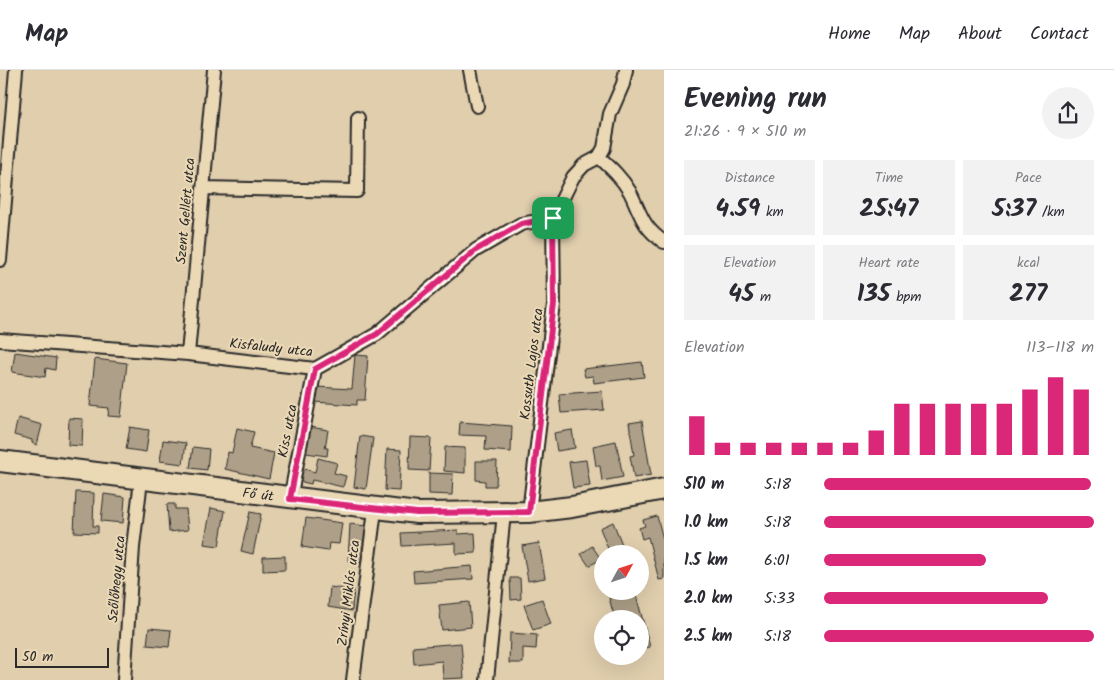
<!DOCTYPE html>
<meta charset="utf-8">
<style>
:root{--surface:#fff;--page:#f2f2f3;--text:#2b2b33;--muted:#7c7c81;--line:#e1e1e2;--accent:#db2777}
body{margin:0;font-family:Kalam,sans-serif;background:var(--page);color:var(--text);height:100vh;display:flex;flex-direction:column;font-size:19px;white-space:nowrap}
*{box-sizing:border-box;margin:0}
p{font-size:16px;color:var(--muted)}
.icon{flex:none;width:28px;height:28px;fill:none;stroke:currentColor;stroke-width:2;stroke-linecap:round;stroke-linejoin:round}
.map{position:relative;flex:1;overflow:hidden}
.side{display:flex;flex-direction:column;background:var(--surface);width:450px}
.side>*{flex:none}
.needle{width:32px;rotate:50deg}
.controls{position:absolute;left:594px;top:475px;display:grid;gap:10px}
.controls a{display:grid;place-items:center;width:55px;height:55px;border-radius:50%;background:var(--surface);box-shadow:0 5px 20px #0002;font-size:25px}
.scale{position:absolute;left:15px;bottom:12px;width:94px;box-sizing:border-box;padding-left:5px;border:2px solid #2b2b2b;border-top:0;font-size:14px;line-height:18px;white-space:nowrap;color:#2b2b2b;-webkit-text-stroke:4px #ebd8b5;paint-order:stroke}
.pin{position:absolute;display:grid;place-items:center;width:42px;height:42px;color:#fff;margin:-21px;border-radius:10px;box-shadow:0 2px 8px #0006}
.round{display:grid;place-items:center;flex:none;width:52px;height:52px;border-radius:26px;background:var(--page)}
.overview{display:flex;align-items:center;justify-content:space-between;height:85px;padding:0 20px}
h1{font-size:28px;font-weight:800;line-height:38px}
.metrics{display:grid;grid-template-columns:repeat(3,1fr);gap:8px;height:85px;padding:5px 20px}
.metrics div{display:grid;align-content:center;border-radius:0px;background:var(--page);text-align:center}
.metrics b{font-size:25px;font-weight:800}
.metrics small{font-size:14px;font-weight:400}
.metrics p{font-size:14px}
.chart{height:140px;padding:10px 20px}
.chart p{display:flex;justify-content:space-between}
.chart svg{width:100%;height:90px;margin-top:5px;stroke:var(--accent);stroke-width:6}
ul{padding:0 20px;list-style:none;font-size:16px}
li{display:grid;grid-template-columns:80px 60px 1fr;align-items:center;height:38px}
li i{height:12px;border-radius:6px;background:var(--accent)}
header{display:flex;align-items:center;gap:30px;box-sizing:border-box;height:70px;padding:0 25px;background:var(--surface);border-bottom:1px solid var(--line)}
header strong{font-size:24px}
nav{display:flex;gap:28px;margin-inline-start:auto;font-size:18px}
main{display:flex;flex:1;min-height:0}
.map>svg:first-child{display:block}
</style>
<header>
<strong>Map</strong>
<nav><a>Home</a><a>Map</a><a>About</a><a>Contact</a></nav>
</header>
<main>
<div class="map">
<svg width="664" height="610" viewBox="0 0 664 610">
<rect width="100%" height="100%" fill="#e0cead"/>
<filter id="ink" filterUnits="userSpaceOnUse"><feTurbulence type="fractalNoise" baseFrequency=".02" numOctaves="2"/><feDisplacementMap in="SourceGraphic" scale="10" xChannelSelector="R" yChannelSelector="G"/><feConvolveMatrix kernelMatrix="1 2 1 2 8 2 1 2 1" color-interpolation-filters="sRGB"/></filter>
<g filter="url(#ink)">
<path fill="#aea088" stroke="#2b2b2b" d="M 15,282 L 56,288 L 55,300 L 46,298 L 45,307 L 12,302 Z
M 355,285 L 368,286 L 365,330 L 357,330 L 357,335 L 314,332 L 316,317 L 352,319 Z
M 95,289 L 127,293 L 121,347 L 108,346 L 109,338 L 90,336 Z
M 642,292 L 644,307 L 594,313 L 593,306 L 585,307 L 583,299 Z
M 602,321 L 604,340 L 561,343 L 559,324 Z
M 18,348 L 42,355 L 37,375 L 32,373 L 32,370 L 14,365 Z
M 69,348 L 83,349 L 82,376 L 68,375 Z
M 642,351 L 651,405 L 634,408 L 630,386 L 634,385 L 629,353 Z
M 460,352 L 512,356 L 511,382 L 485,380 L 486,366 L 459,365 Z
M 130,357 L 149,360 L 146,382 L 126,379 Z
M 310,357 L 328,360 L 325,378 L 328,378 L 327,386 L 306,383 Z
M 237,358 L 254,362 L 250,378 L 274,383 L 269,409 L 225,399 L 228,382 L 232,383 Z
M 572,360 L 575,378 L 557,381 L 554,363 Z
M 360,366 L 373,368 L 366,419 L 354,417 Z
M 410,367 L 431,368 L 429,401 L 409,400 Z
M 163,370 L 186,373 L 183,394 L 160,391 Z
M 616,371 L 623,407 L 602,411 L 600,396 L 596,396 L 593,376 Z
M 193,377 L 209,379 L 207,400 L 190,398 Z
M 445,377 L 465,378 L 465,403 L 444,401 Z
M 387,379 L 401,380 L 399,421 L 385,420 Z
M 318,388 L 337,393 L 334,403 L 346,406 L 343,417 L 312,410 L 311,414 L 298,411 L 301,398 L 315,402 Z
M 586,390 L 590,416 L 573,418 L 569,392 Z
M 476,391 L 497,391 L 496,416 L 485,416 L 485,411 L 476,410 Z
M 429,403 L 453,404 L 452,425 L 429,424 Z
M 76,422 L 94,423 L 93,456 L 98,456 L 98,463 L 74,462 Z
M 104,424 L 125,427 L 123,453 L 101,451 Z
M 167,434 L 175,434 L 175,439 L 186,439 L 188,460 L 169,462 Z
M 211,438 L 225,441 L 219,476 L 204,474 Z
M 250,442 L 261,444 L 253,484 L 241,481 Z
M 657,446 L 664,473 L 664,509 L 659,510 L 648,467 L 642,469 L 639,458 L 645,456 L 643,450 Z
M 306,448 L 342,453 L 339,474 L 329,473 L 328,481 L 302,477 Z
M 613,452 L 626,484 L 610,484 L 600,458 Z
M 350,454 L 366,456 L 363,493 L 348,491 Z
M 458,460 L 458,464 L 475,463 L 476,483 L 456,484 L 456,473 L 402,476 L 401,463 Z
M 539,473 L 545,508 L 528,511 L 522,476 Z
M 592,476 L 601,489 L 589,496 L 581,484 Z
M 285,486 L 285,500 L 263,501 L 263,487 Z
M 472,496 L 473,509 L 414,513 L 413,501 Z
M 510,508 L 520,508 L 521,529 L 511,530 Z
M 330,517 L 354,520 L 352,541 L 328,537 Z
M 635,521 L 650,577 L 640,579 L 640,549 L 615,549 L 609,528 Z
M 542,529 L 551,554 L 533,560 L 524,535 Z
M 469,532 L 471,557 L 442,560 L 439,535 Z
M 149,558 L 171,560 L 169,577 L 147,575 Z
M 510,563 L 537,565 L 536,579 L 523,578 L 523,593 L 509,593 Z
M 461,573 L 464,608 L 443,609 L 442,591 L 414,594 L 413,577 Z"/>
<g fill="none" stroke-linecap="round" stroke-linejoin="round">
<g stroke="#2b2b2b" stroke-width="16">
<path id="minor" d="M 470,0 L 477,36
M 599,87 C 611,98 622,108 630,122 C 641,144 642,157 664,172
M 203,118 L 357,121 L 358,48
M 0,190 L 16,0
M 0,270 L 188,284 L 315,299 L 377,264 L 476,180 L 521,154 L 553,148
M 188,284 L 214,0
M 290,429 L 315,299
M 529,442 L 554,234 L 553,148 L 573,107 L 584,95 L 599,87 L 604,78 L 610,44 L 623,14 L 626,0
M 124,610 L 133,477 L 141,410
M 353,610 L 375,440
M 487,610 L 504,443"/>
</g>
<g stroke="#2b2b2b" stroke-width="24">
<path id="primary" d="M 0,391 L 417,443 L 529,442 L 572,437 L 664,419"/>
</g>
<use href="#minor" stroke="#ebd8b5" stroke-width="12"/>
<use href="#primary" stroke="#ebd8b5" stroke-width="20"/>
</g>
</g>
<g fill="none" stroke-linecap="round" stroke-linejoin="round" filter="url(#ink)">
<g stroke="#fff" stroke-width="10">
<path id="route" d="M 553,148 L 554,234 L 529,442 L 417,443 L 290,429 L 315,299 L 377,264 L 476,180 L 521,154 Z"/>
</g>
<use href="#route" stroke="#db2777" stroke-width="6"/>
</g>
<g text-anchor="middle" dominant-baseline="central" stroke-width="4" stroke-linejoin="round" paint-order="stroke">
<g font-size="14" fill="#2b2b2b" stroke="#ebd8b5">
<text transform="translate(186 141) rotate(-85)">Szent Gellért utca</text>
<text transform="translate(271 278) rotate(6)">Kisfaludy utca</text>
<text transform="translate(532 294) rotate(-83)">Kossuth Lajos utca</text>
<text transform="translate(288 361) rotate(-79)">Kiss utca</text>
<text transform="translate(258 425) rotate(7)">Fő út</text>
<text transform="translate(117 509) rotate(-85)">Szőlőhegy utca</text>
<text transform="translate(349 523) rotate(-83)">Zrínyi Miklós utca</text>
</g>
</g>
</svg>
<div class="controls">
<a><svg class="needle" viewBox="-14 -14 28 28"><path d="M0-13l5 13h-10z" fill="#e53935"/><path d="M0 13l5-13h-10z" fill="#7c7c81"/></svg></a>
<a><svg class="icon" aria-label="locate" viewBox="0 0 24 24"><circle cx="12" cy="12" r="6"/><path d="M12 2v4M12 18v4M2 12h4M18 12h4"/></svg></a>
</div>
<div class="scale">50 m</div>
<div class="pin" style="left:553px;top:148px;background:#1e9e55"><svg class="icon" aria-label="arrive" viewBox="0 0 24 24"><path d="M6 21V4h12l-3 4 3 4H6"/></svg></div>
</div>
<section class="side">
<div class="overview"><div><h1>Evening run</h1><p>21:26 · 9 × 510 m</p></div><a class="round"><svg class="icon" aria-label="share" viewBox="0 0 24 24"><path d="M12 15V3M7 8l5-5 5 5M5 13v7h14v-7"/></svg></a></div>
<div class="metrics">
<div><p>Distance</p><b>4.59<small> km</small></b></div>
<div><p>Time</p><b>25:47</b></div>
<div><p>Pace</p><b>5:37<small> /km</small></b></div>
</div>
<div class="metrics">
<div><p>Elevation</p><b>45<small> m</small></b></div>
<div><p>Heart rate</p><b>135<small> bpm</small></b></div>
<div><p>kcal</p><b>277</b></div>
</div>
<div class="chart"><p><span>Elevation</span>113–118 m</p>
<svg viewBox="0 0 160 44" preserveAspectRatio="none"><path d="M5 44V25M15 44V38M25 44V38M35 44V38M45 44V38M55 44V38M65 44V38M75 44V32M85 44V19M95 44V19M105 44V19M115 44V19M125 44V19M135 44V12M145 44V6M155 44V12"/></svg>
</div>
<ul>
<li><b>510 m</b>5:18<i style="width:99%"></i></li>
<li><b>1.0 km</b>5:18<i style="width:100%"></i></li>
<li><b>1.5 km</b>6:01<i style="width:60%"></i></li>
<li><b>2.0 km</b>5:33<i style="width:83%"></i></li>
<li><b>2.5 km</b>5:18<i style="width:100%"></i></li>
</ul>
</section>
</main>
